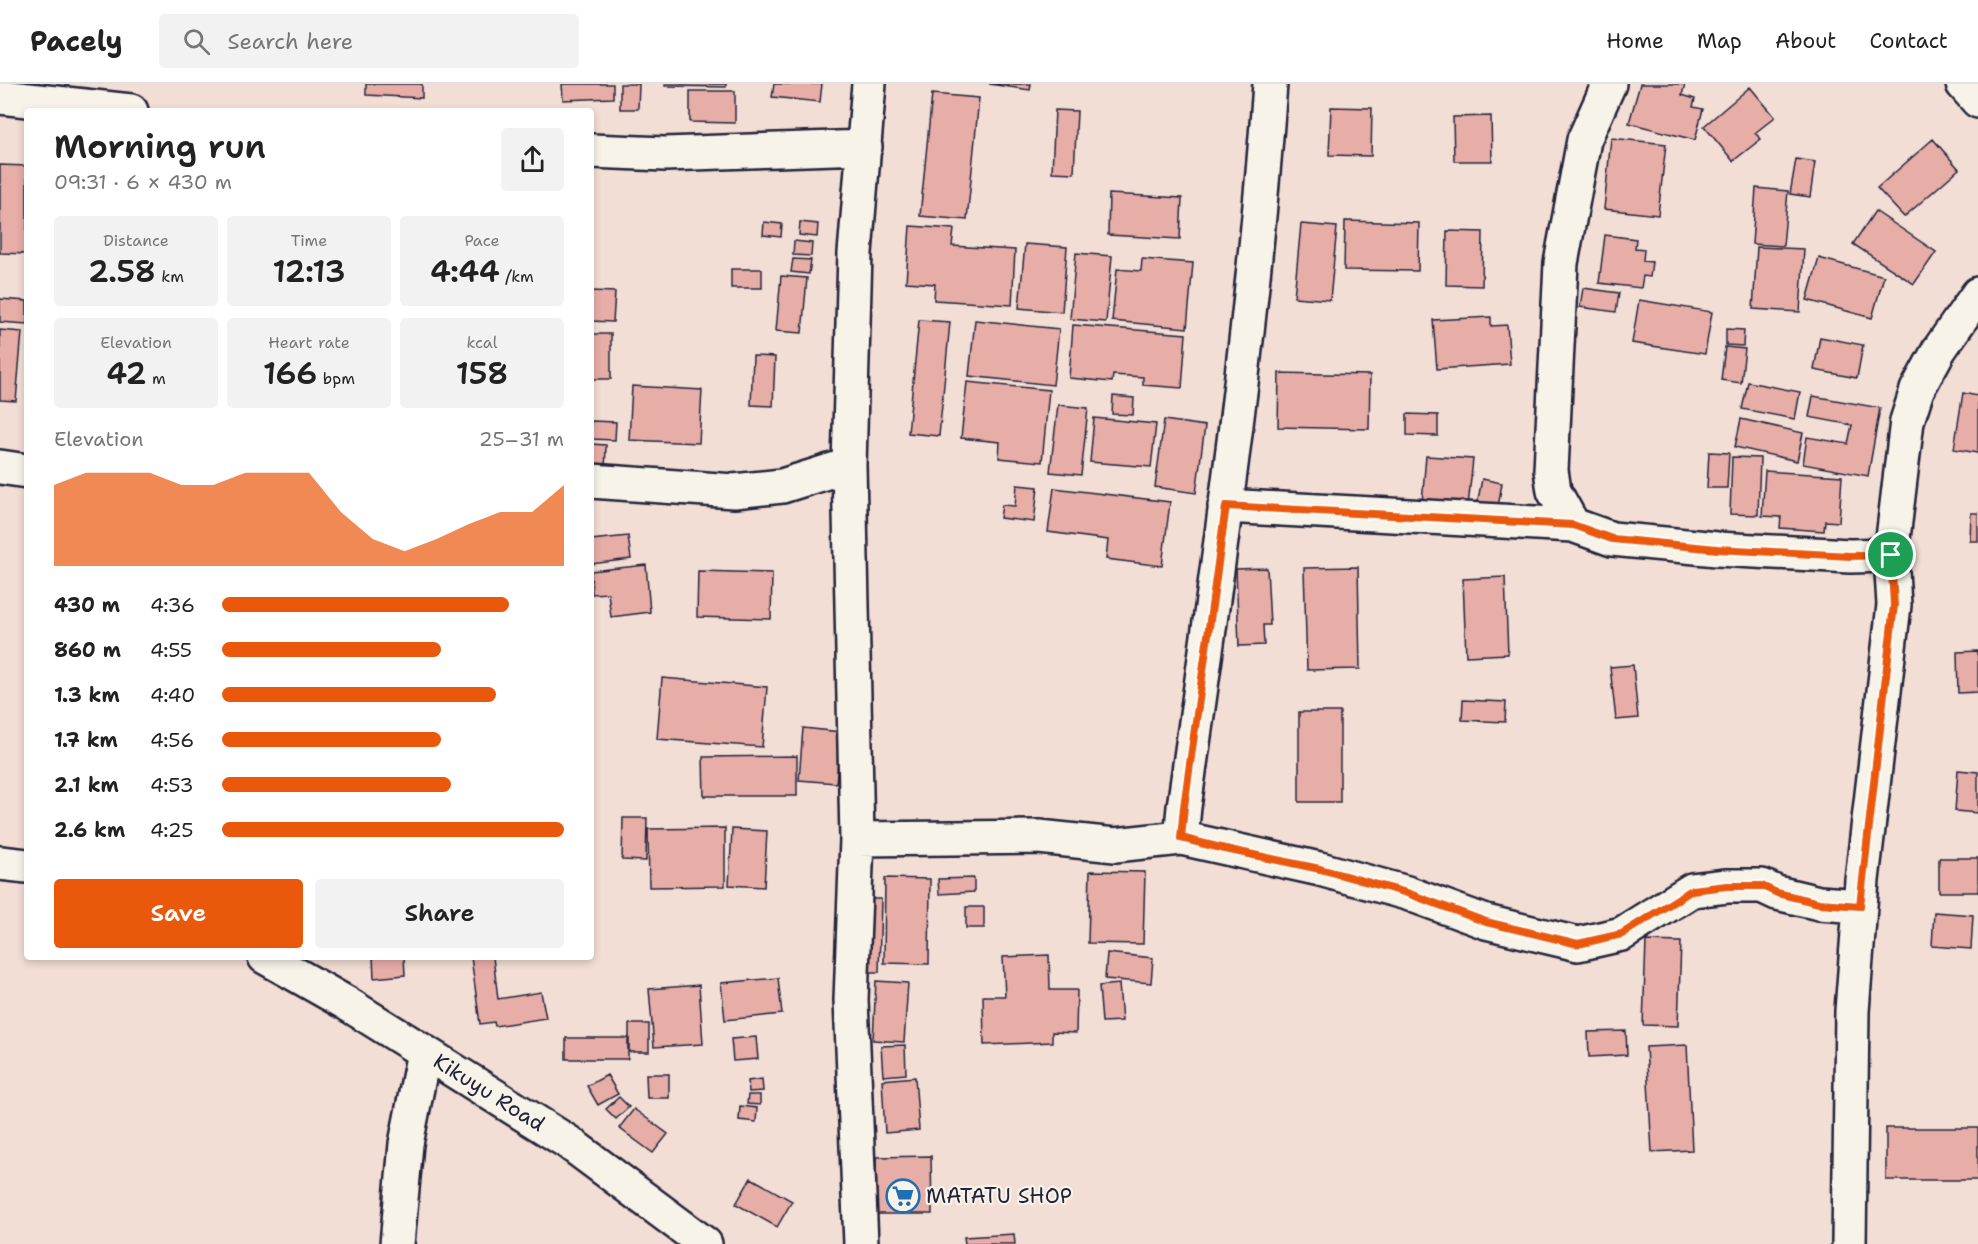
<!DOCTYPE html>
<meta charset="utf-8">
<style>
:root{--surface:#fff;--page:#f2f2f2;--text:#222;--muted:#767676;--line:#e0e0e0;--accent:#ea580c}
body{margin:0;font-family:"Shantell Sans",sans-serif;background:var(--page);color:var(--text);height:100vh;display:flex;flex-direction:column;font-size:22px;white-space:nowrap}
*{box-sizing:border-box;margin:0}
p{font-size:20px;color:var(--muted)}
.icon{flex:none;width:33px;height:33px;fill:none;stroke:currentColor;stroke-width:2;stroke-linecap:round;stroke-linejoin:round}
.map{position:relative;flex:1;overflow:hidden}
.side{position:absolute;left:24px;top:24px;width:570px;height:852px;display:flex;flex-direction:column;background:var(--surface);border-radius:6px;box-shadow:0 3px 9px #0003}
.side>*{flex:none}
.pin{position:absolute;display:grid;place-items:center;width:51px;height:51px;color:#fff;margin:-26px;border:3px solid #fff;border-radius:50%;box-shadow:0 2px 6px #0007}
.round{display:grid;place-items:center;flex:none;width:63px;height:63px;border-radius:6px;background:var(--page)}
.overview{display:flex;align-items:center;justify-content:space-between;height:102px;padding:0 30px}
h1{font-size:33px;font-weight:600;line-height:45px}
.metrics{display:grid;grid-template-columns:repeat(3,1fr);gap:9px;height:102px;padding:6px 30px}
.metrics div{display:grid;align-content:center;border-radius:6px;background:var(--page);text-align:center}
.metrics b{font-size:30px;font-weight:600}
.metrics small{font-size:16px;font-weight:400}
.metrics p{font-size:16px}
.chart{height:168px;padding:12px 30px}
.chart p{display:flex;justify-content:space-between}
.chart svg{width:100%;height:108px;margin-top:6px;fill:var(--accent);opacity:.7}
.cta{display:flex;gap:12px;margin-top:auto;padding:12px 30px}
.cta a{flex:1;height:69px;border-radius:6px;background:var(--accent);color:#fff;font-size:24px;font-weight:600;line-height:69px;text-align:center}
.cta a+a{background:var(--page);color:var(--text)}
ul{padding:0 30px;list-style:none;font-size:20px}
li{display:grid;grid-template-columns:96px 72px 1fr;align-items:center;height:45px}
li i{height:15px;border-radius:8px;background:var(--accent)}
header{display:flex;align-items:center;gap:36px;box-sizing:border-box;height:84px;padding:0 30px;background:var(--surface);border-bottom:2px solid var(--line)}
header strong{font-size:28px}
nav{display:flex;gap:33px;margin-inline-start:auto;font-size:21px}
.search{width:420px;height:54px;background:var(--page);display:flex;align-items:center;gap:15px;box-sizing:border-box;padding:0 21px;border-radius:6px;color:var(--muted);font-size:22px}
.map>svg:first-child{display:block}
</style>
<header>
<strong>Pacely</strong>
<div class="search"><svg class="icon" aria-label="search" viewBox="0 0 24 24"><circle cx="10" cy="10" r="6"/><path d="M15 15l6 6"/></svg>Search here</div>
<nav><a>Home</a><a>Map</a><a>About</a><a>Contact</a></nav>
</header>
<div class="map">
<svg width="1978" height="1160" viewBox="0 0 1978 1160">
<rect width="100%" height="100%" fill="#f2ded4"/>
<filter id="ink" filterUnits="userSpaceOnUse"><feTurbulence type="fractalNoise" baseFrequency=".0167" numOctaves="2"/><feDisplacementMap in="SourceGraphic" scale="12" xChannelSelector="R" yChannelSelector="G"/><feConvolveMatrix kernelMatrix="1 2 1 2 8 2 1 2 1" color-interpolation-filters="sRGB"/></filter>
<g filter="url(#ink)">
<path fill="#e7ada7" stroke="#22223b" stroke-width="1.5" d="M 366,0 L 422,0 L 422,14 L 366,11 Z
M 562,0 L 613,0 L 613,14 L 563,16 Z
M 620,0 L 639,0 L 638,25 L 620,25 Z
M 665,0 L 726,0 L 726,3 L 665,2 Z
M 774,0 L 822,0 L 820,18 L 772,13 Z
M 989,0 L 1031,0 L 1030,6 Z
M 1640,0 L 1685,0 L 1682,11 L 1695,15 L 1693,23 L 1703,25 L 1695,56 L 1629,39 Z
M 1750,3 L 1775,33 L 1755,49 L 1761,55 L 1733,77 L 1704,42 Z
M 690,7 L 735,7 L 735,39 L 690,38 Z
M 932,10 L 979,14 L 967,136 L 920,132 Z
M 1331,23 L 1372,24 L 1371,72 L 1329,71 Z
M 1055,26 L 1077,27 L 1074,89 L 1052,88 Z
M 1491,32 L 1492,77 L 1454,77 L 1453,33 Z
M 1611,54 L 1666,60 L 1658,131 L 1604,125 Z
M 1933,55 L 1959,85 L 1904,133 L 1877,104 Z
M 1796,75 L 1815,78 L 1810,113 L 1790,110 Z
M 0,81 L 27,82 L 27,170 L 0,169 Z
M 1756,104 L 1788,107 L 1783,162 L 1752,160 Z
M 1109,110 L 1182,114 L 1180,155 L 1108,151 Z
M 1875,127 L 1936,168 L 1914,200 L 1853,160 Z
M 1345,137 L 1419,139 L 1418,187 L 1344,186 Z
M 764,138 L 782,140 L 781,153 L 763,151 Z
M 800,138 L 818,140 L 817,153 L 799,151 Z
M 1301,140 L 1337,143 L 1330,216 L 1294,213 Z
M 910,142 L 954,145 L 952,162 L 1015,166 L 1012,221 L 934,216 L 935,200 L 906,198 Z
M 1447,147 L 1483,148 L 1482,202 L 1446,201 Z
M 1605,151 L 1636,155 L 1635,164 L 1644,165 L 1643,177 L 1652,178 L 1650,193 L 1643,192 L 1641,204 L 1599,199 Z
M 794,157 L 812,159 L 811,172 L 793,171 Z
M 1025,160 L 1067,163 L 1062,228 L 1019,224 Z
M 1757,163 L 1804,165 L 1800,228 L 1753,225 Z
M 1076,169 L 1112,172 L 1106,238 L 1070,235 Z
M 1819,174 L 1884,192 L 1872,234 L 1807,216 Z
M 793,175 L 811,176 L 809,190 L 791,188 Z
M 1142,175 L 1193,179 L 1187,244 L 1112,237 L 1117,185 L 1141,187 Z
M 731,185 L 762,185 L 762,204 L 731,204 Z
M 781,192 L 807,194 L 802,249 L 776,247 Z
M 1583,204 L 1619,209 L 1616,228 L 1580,223 Z
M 591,207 L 615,208 L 613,238 L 591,237 Z
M 0,215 L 27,217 L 27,240 L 0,238 Z
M 1639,216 L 1712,228 L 1705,270 L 1632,259 Z
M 1491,233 L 1491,242 L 1507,241 L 1510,280 L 1437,285 L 1433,236 Z
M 919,236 L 950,238 L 939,352 L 908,349 Z
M 975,236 L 1059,245 L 1053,301 L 969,292 Z
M 1073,241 L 1186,250 L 1182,304 L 1143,301 L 1143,293 L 1113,291 L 1112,298 L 1069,294 Z
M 1726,245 L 1744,246 L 1743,262 L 1726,261 Z
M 0,246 L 22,248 L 16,317 L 0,316 Z
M 591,250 L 611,250 L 611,295 L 591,295 Z
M 1820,253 L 1863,261 L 1857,294 L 1814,286 Z
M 1725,263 L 1745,265 L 1741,299 L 1721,296 Z
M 753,272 L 775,273 L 773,322 L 751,321 Z
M 1279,289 L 1370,291 L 1369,345 L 1278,343 Z
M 967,298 L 1049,306 L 1042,378 L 999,374 L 1000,358 L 961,354 Z
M 1748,298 L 1800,308 L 1795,335 L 1742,325 Z
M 632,302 L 702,306 L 699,359 L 629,356 Z
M 1963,309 L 1978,312 L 1978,369 L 1954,365 Z
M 1113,312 L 1134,314 L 1133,331 L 1112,330 Z
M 1813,312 L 1880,324 L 1868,392 L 1803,380 L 1807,353 L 1848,360 L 1852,341 L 1809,333 Z
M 1058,321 L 1088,324 L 1081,391 L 1050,388 Z
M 1407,330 L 1438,331 L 1438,352 L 1407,351 Z
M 1094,334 L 1156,340 L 1151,383 L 1090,378 Z
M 1741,335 L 1803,349 L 1797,377 L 1735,363 Z
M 1164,336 L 1205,342 L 1196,409 L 1155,403 Z
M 591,337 L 616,338 L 615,356 L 591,355 Z
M 591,360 L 606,361 L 605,389 L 591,388 Z
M 1709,368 L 1729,369 L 1727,404 L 1707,404 Z
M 1426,372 L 1473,375 L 1468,422 L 1422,418 Z
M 1732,373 L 1760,374 L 1758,431 L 1730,430 Z
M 1765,387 L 1842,392 L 1839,438 L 1825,437 L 1824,447 L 1780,444 L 1781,433 L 1762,432 Z
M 1482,395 L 1502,399 L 1497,429 L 1476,426 Z
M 1017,401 L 1038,403 L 1034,438 L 1000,434 L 1002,421 L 1015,422 Z
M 1054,404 L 1170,418 L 1162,482 L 1106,475 L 1108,456 L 1048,448 Z
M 1971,429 L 1978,429 L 1978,457 L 1970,457 Z
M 628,452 L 631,475 L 591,480 L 591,456 Z
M 646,481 L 650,528 L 611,533 L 608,509 L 592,510 L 591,487 Z
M 1358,483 L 1360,585 L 1307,586 L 1304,484 Z
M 1267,484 L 1270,541 L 1263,541 L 1264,561 L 1239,562 L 1236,485 Z
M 698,487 L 772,489 L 771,535 L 697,533 Z
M 1505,493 L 1508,570 L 1466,572 L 1463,495 Z
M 1978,567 L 1978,608 L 1958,609 L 1957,568 Z
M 1633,581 L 1638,634 L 1616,636 L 1610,583 Z
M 662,594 L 767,603 L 762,663 L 657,655 Z
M 1463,616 L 1506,618 L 1505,638 L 1462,636 Z
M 1299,628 L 1340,628 L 1340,718 L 1299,718 Z
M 803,644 L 841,648 L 836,699 L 799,696 Z
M 797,672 L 797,712 L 704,712 L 703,673 Z
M 1958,686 L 1978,688 L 1978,729 L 1955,727 Z
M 623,734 L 647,734 L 646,777 L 622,776 Z
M 725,744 L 725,802 L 649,803 L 648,745 Z
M 732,745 L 767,747 L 764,803 L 729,801 Z
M 1939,774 L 1978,774 L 1978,808 L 1939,808 Z
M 1090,787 L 1145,788 L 1143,860 L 1088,859 Z
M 885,794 L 930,795 L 929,880 L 884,879 Z
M 974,794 L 974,808 L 939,810 L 938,795 Z
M 865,815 L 881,815 L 879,888 L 863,888 Z
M 966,823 L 984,823 L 984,844 L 966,844 Z
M 1934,828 L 1973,831 L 1971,865 L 1932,862 Z
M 1646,857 L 1681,858 L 1678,942 L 1643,941 Z
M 1107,869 L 1153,874 L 1151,899 L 1105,895 Z
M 1049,871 L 1050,906 L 1077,906 L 1076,949 L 1052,948 L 1052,958 L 984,961 L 983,912 L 1005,912 L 1003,873 Z
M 373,873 L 404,873 L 405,891 L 374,894 Z
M 471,873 L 493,873 L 498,915 L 541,908 L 546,934 L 495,942 L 494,938 L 480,940 Z
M 778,894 L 782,930 L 725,936 L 721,899 Z
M 876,897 L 908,899 L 904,958 L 873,956 Z
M 1119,900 L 1122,937 L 1102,938 L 1099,902 Z
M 699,901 L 703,960 L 654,963 L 649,905 Z
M 629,940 L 649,940 L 649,968 L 629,968 Z
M 1626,947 L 1627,971 L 1589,973 L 1588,948 Z
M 756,953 L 758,975 L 733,977 L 731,955 Z
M 566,954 L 628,954 L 628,975 L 566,975 Z
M 905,961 L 906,990 L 883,992 L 881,962 Z
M 1687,961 L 1692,1066 L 1652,1068 L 1646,963 Z
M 646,990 L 669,990 L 669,1014 L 647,1014 Z
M 607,991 L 618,1010 L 598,1021 L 587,1002 Z
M 915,993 L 919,1046 L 885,1049 L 882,996 Z
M 762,995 L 763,1007 L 749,1008 L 748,997 Z
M 748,1011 L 760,1011 L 760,1021 L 747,1020 Z
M 619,1013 L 629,1023 L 616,1035 L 606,1025 Z
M 740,1022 L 757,1024 L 756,1038 L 739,1036 Z
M 634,1025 L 668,1050 L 653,1069 L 619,1044 Z
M 1886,1044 L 1978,1044 L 1978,1096 L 1886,1096 Z
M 931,1072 L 932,1130 L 877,1130 L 876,1073 Z
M 751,1094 L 792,1117 L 777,1143 L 736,1120 Z
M 1014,1150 L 1015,1160 L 965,1160 L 964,1153 Z"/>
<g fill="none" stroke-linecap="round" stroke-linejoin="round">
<g stroke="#22223b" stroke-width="38">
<path id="street" d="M 1609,0 L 1584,56 L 1561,179 L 1551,386 L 1554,407 L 1573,441 L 1612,455 L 1717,465 L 1850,472 L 1891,471
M 1963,0 L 1978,17
M 0,13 L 131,27
M 591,67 L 665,70 L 865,63
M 0,383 L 27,387
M 591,397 L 734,407 L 782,402 L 849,381
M 1225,422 L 1573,441
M 1181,754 L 1184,723 C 1218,483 1253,242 1270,0
M 857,755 L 1039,753 L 1115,761 L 1181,754 L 1320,785 L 1407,809 L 1486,838 L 1578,860 L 1622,850 L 1692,806 L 1727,802 L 1762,802 L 1777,809 L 1819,819 L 1860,822
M 397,1160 L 406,1060 L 424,968
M 861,1160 L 851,916 L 857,755 L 849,381 L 855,169 L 869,0
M 1849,1160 L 1852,927 L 1862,796 L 1894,521 L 1891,471 L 1907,337 L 1917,306 L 1939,266 L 1978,210"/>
</g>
<g stroke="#22223b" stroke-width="38">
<g id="secondary">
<path d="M 0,779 L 27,782"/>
<path id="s1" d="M 265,873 L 346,919 L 568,1058 L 705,1160"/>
</g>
</g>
<use href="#street" stroke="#f7f3e8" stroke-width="33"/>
<use href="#secondary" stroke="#f7f3e8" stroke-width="33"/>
</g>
</g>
<g fill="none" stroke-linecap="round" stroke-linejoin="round" filter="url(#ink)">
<g stroke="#fff" stroke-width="12">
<path id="route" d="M 1226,422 L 1573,441 L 1612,455 L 1717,465 L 1850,472 L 1891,471 L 1894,521 L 1860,822 L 1819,819 L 1777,809 L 1762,802 L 1727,802 L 1692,806 L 1622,850 L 1578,860 L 1486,838 L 1407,809 L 1320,785 L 1225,765 L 1181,754 L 1184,723 Z"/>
</g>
<use href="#route" stroke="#ea580c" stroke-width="8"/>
</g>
<defs>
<g id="supermarket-ring" transform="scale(1.725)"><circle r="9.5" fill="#f7f3e8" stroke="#1f6fb2" stroke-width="1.5"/><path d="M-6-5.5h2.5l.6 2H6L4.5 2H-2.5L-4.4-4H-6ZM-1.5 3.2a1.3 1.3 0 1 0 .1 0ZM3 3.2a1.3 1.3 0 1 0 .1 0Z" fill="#1f6fb2"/></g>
</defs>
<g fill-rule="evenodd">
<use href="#supermarket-ring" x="903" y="1112"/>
</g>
<g text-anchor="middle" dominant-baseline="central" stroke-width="4.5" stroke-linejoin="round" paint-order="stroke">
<g font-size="21" fill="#22223b" stroke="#f7f3e8">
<text stroke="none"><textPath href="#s1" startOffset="262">Kikuyu Road</textPath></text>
</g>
<g font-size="21" fill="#22223b" stroke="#f7f3e8" text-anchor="start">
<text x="926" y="1112">MATATU SHOP</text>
</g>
</g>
</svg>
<div class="pin" style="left:1891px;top:471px;background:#1e9e55"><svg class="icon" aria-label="arrive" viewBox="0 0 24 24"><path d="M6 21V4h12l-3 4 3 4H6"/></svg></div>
<section class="side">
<div class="overview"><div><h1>Morning run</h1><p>09:31 · 6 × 430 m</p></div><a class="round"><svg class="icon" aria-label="share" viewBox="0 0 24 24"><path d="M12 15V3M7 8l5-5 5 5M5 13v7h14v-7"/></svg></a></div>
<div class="metrics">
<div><p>Distance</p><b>2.58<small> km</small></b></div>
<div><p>Time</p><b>12:13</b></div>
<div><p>Pace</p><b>4:44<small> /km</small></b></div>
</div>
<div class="metrics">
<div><p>Elevation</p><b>42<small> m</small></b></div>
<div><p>Heart rate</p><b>166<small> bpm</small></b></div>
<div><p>kcal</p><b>158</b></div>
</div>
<div class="chart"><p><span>Elevation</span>25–31 m</p>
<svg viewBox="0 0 160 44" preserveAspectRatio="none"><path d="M0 44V11L10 6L20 6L30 6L40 11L50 11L60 6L70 6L80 6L90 22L100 33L110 38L120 33L130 27L140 22L150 22L160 11V44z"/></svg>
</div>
<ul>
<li><b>430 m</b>4:36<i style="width:84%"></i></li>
<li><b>860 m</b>4:55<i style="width:64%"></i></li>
<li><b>1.3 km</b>4:40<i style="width:80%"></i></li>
<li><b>1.7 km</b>4:56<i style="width:64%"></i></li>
<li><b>2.1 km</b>4:53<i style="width:67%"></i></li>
<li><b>2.6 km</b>4:25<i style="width:100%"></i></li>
</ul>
<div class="cta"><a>Save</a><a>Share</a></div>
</section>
</div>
